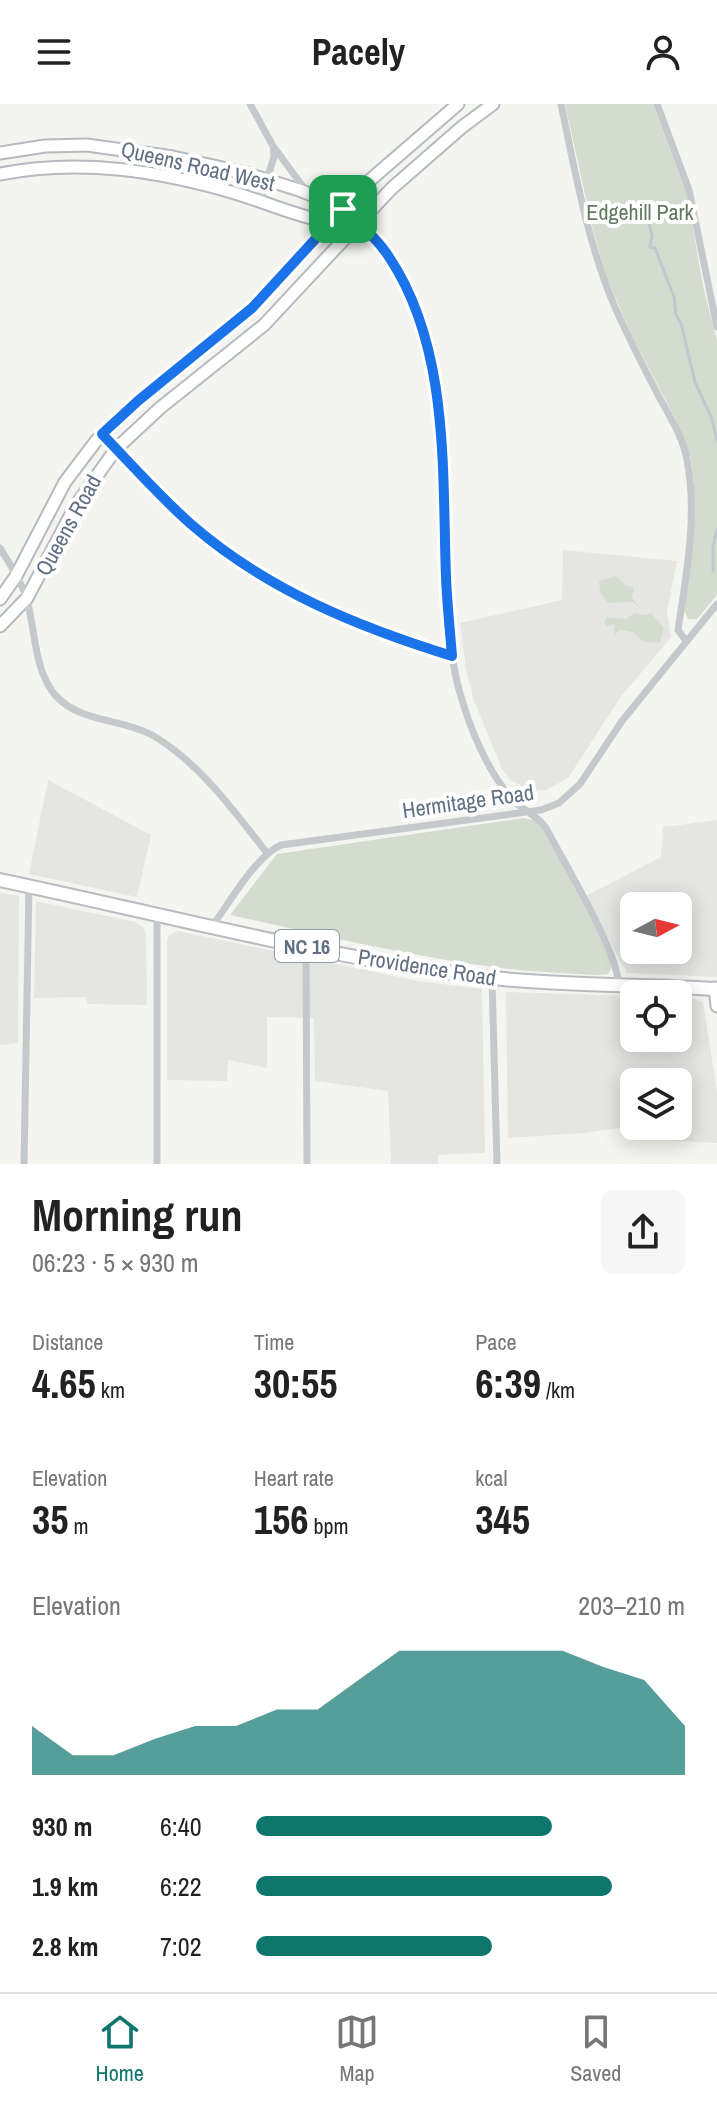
<!DOCTYPE html>
<meta charset="utf-8">
<style>
:root{--surface:#fff;--page:#f6f6f6;--text:#222;--muted:#767676;--line:#e0e0e0;--accent:#0f766e}
body{margin:0;font-family:"Archivo Narrow",sans-serif;background:var(--page);color:var(--text);height:100vh;display:flex;flex-direction:column;font-size:30px;white-space:nowrap}
*{box-sizing:border-box;margin:0}
p{font-size:26px;color:var(--muted)}
.icon{flex:none;width:44px;height:44px;fill:none;stroke:currentColor;stroke-width:2;stroke-linecap:round;stroke-linejoin:round}
.map{position:relative;height:1060px;overflow:hidden}
.details{display:flex;flex-direction:column;background:var(--surface);flex:1}
.details>*{flex:none}
.needle{width:52px;rotate:83deg}
.controls{position:absolute;left:620px;top:788px;display:grid;gap:16px}
.controls a{display:grid;place-items:center;width:72px;height:72px;border-radius:12px;background:var(--surface);box-shadow:0 4px 20px #0003;font-size:40px}
.pin{position:absolute;display:grid;place-items:center;width:68px;height:68px;color:#fff;margin:-34px;border-radius:16px;box-shadow:0 4px 12px #0006}
.round{display:grid;place-items:center;flex:none;width:84px;height:84px;border-radius:12px;background:var(--page)}
.summary{display:flex;align-items:center;justify-content:space-between;height:136px;padding:0 32px}
h1{font-size:44px;font-weight:800;line-height:60px}
.figures{display:grid;grid-template-columns:repeat(3,1fr);gap:12px;height:136px;padding:8px 32px}
.figures div{display:grid;align-content:center}
.figures b{font-size:40px;font-weight:800}
.figures small{font-size:22px;font-weight:400}
.figures p{font-size:22px}
.chart{height:224px;padding:16px 32px}
.chart p{display:flex;justify-content:space-between}
.chart svg{width:100%;height:144px;margin-top:8px;fill:var(--accent);opacity:.7}
ul{padding:0 32px;list-style:none;font-size:26px}
li{display:grid;grid-template-columns:128px 96px 1fr;align-items:center;height:60px}
li i{height:20px;border-radius:10px;background:var(--accent)}
header{display:flex;justify-content:space-between;align-items:center;height:104px;padding:0 32px;background:var(--surface);font-size:36px;font-weight:800}
.dock{display:flex;justify-content:space-around;align-items:center;height:112px;border-top:2px solid var(--line);background:var(--surface);font-size:22px;color:var(--muted)}
.dock a{display:grid;justify-items:center;gap:4px}
.dock .current{color:var(--accent)}
.map>svg:first-child{display:block}
</style>
<header><svg class="icon" aria-label="menu" viewBox="0 0 24 24"><path d="M4 6h16M4 12h16M4 18h16"/></svg>Pacely<svg class="icon" aria-label="person" viewBox="0 0 24 24"><circle cx="12" cy="8" r="4"/><path d="M4 21q1-7 8-7t8 7"/></svg></header>
<div class="map">
<svg width="717" height="1060" viewBox="0 0 717 1060">
<rect width="100%" height="100%" fill="#f4f5f0"/>
<path fill="#e5e6e3" fill-rule="evenodd" d="M 563,446 L 677,457 L 667,507 L 671,533 L 620,594 L 568,674 L 546,686 L 533,687 L 510,676 L 502,665 L 474,597 L 466,565 L 460,519 L 562,496 Z
M 48,676 L 151,731 L 137,793 L 29,770 Z
M 717,716 L 717,873 L 627,869 L 586,792 L 661,753 L 663,723 ZM 634,802 L 678,802 L 678,846 L 634,846 Z
M 0,788 L 19,792 L 18,939 L 0,941 Z
M 36,797 L 135,818 L 143,823 L 146,830 L 147,901 L 87,900 L 86,893 L 34,894 Z
M 178,827 L 418,877 L 482,885 L 485,1049 L 438,1051 L 438,1060 L 391,1060 L 388,987 L 315,977 L 314,914 L 267,913 L 267,964 L 228,956 L 227,977 L 167,976 L 167,838 L 169,831 Z
M 506,888 L 634,892 L 634,934 L 678,934 L 678,894 L 692,894 L 703,898 L 717,987 L 717,1039 L 660,1036 L 646,1022 L 678,1022 L 678,978 L 634,978 L 634,1022 L 584,1029 L 508,1034 Z"/>
<path fill="#d4dcd0" d="M 565,0 L 653,0 L 687,90 L 703,182 L 717,237 L 717,491 L 697,515 L 688,515 L 684,506 L 694,379 L 691,355 L 677,318 L 631,230 L 606,172 L 593,126 Z
M 616,472 L 626,481 L 634,484 L 632,494 L 641,505 L 633,498 L 608,499 L 600,487 L 599,477 Z
M 635,509 L 646,511 L 651,509 L 664,524 L 660,539 L 644,538 L 632,528 L 619,526 L 615,531 L 614,520 L 607,522 L 604,519 L 607,513 L 626,515 Z
M 524,714 L 538,717 L 546,728 L 614,859 L 608,870 L 595,871 C 566,869 537,868 509,865 C 415,854 322,831 230,811 L 277,750 Z"/>
<g fill="none" stroke-linecap="round" stroke-linejoin="round">
<path stroke="#bfc9ce" stroke-width="3" d="M 646,106 L 652,132 L 650,143 L 655,144 L 674,193 L 676,211 L 681,219 L 695,278 L 712,315 L 717,337
M 713,467 L 713,443 L 717,425"/>
<g stroke="#b5babf" stroke-width="15">
<path id="secondary" d="M 0,49 L 45,42 L 87,41 L 173,53 L 245,69 L 299,86 L 338,101 L 358,118
M 0,70 C 80,54 161,67 238,90 C 275,101 318,123 358,118
M 0,495 L 16,472 L 65,378 L 96,337 L 139,296 L 252,204 L 369,77 L 458,0
M 0,522 L 27,494 L 76,401 L 116,345 L 160,304 L 264,221 L 391,85 L 462,23 L 493,0
M 715,884 L 717,902"/>
</g>
<g stroke="#b8bbbf" stroke-width="16">
<path id="primary" d="M 0,776 C 148,807 296,846 445,868 C 535,882 627,880 717,885"/>
</g>
<path stroke="#c6c9cc" stroke-width="7" d="M 250,0 L 273,42
M 561,0 C 575,67 587,137 614,201 C 627,231 642,260 657,289 C 668,310 683,332 687,356 C 698,411 686,472 678,526 L 686,537
M 657,0 L 689,86 L 717,223
M 260,97 L 274,53 L 273,42 L 307,88
M 358,119 C 459,214 438,373 448,499 C 450,529 451,559 460,589 C 470,625 488,669 514,697 C 524,707 537,711 546,724 C 562,755 620,851 618,880
M 102,330 C 131,361 159,393 192,421 C 268,486 357,523 452,552
M 0,444 C 9,459 21,476 26,493 C 36,525 33,566 56,592 C 81,619 121,614 152,631 C 199,658 234,707 267,749
M 157,810 L 157,1060
M 213,821 C 230,798 255,753 281,741 L 541,706 L 559,699 L 580,680 L 622,617 L 717,500
M 306,841 L 307,1060
M 492,874 L 497,1060
M 24,1060 L 29,782"/>
<use href="#secondary" stroke="#fff" stroke-width="11"/>
<use href="#primary" stroke="#fff" stroke-width="12"/>
</g>
<g fill="none" stroke-linecap="round" stroke-linejoin="round">
<g stroke="#fff" stroke-width="16">
<path id="route" d="M 343,105 C 359,120 377,134 389,153 C 450,244 442,368 446,473 C 447,499 450,526 452,552 C 358,523 267,486 192,421 C 160,393 132,361 102,330 L 139,296 L 252,204 Z"/>
</g>
<use href="#route" stroke="#1a73e8" stroke-width="10"/>
</g>
<g text-anchor="middle" dominant-baseline="central" stroke-width="8" stroke-linejoin="round" paint-order="stroke">
<rect fill="#fff" stroke="#909ca8" stroke-width="2" x="275" y="826" width="64" height="32" rx="6"/>
<g font-size="20" font-weight="bold" fill="#617183">
<text x="307" y="842">NC 16</text>
</g>
<g font-size="22" fill="#617183" stroke="#fff">
<text transform="translate(198 62) rotate(13)">Queens Road West</text>
<text transform="translate(68 421) rotate(-61)">Queens Road</text>
<text transform="translate(468 697) rotate(-8)">Hermitage Road</text>
<text transform="translate(427 863) rotate(9)">Providence Road</text>
</g>
<g font-size="22" fill="#637a60" stroke="#fff">
<text x="640" y="108">Edgehill Park</text>
</g>
</g>
</svg>
<div class="controls">
<a><svg class="needle" viewBox="-14 -14 28 28"><path d="M0-13l5 13h-10z" fill="#e53935"/><path d="M0 13l5-13h-10z" fill="#767676"/></svg></a>
<a><svg class="icon" aria-label="locate" viewBox="0 0 24 24"><circle cx="12" cy="12" r="6"/><path d="M12 2v4M12 18v4M2 12h4M18 12h4"/></svg></a>
<a><svg class="icon" aria-label="layers" viewBox="0 0 24 24"><path d="M12 4l9 5-9 5-9-5zM3 14l9 5 9-5"/></svg></a>
</div>
<div class="pin" style="left:343px;top:105px;background:#1e9e55"><svg class="icon" aria-label="arrive" viewBox="0 0 24 24"><path d="M6 21V4h12l-3 4 3 4H6"/></svg></div>
</div>
<section class="details">
<div class="summary"><div><h1>Morning run</h1><p>06:23 · 5 × 930 m</p></div><a class="round"><svg class="icon" aria-label="share" viewBox="0 0 24 24"><path d="M12 15V3M7 8l5-5 5 5M5 13v7h14v-7"/></svg></a></div>
<div class="figures">
<div><p>Distance</p><b>4.65<small> km</small></b></div>
<div><p>Time</p><b>30:55</b></div>
<div><p>Pace</p><b>6:39<small> /km</small></b></div>
</div>
<div class="figures">
<div><p>Elevation</p><b>35<small> m</small></b></div>
<div><p>Heart rate</p><b>156<small> bpm</small></b></div>
<div><p>kcal</p><b>345</b></div>
</div>
<div class="chart"><p><span>Elevation</span>203–210 m</p>
<svg viewBox="0 0 160 44" preserveAspectRatio="none"><path d="M0 44V29L10 38L20 38L30 33L40 29L50 29L60 24L70 24L80 15L90 6L100 6L110 6L120 6L130 6L140 11L150 15L160 29V44z"/></svg>
</div>
<ul>
<li><b>930 m</b>6:40<i style="width:69%"></i></li>
<li><b>1.9 km</b>6:22<i style="width:83%"></i></li>
<li><b>2.8 km</b>7:02<i style="width:55%"></i></li>
</ul>
</section>
<nav class="dock">
<a class="current"><svg class="icon" aria-label="home" viewBox="0 0 24 24"><path d="M3 11l9-7 9 7M6 9v11h12V9"/></svg>Home</a>
<a><svg class="icon" aria-label="map" viewBox="0 0 24 24"><path d="M3 6l6-2 6 2 6-2v14l-6 2-6-2-6 2zM9 4v14M15 6v14"/></svg>Map</a>
<a><svg class="icon" aria-label="saved" viewBox="0 0 24 24"><path d="M7 4h10v16l-5-4-5 4z"/></svg>Saved</a>
</nav>
